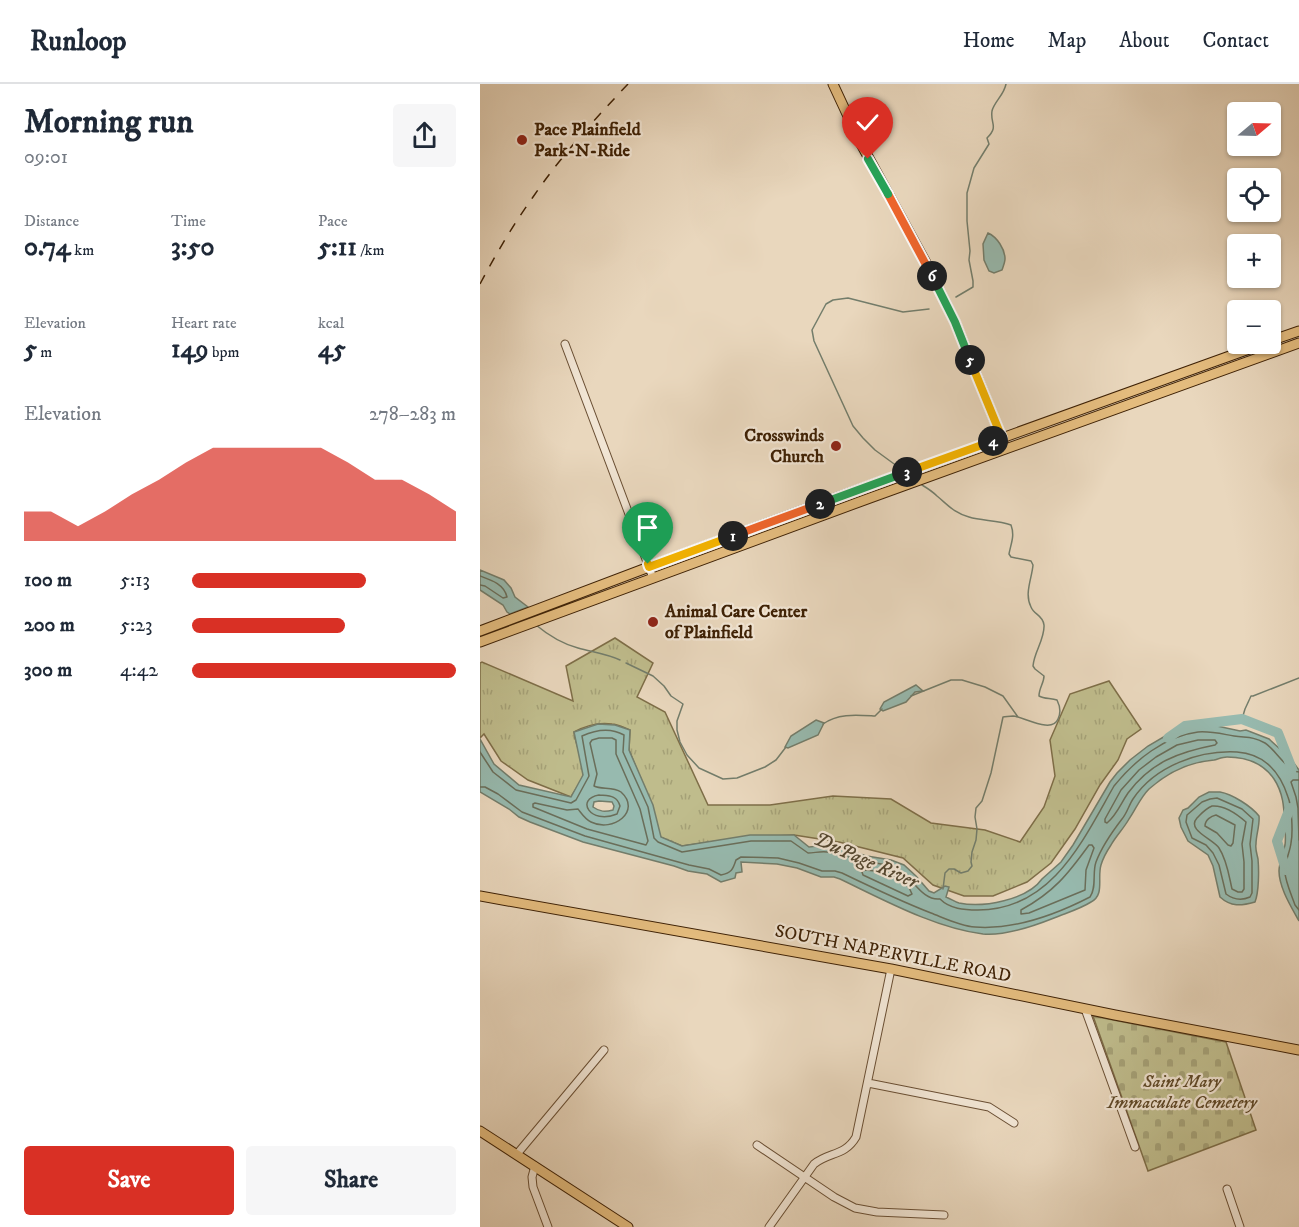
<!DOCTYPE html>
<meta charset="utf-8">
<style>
:root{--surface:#fff;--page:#f6f6f7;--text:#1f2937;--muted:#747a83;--line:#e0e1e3;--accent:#d93025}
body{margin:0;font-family:"IM FELL DW Pica",serif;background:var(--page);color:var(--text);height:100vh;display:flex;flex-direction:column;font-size:22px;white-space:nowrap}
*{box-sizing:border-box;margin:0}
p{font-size:20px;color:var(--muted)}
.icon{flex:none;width:33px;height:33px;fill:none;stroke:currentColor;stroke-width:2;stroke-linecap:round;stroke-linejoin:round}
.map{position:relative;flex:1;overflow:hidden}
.sheet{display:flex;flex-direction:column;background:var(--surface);width:480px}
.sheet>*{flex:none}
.needle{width:39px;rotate:71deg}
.fabs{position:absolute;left:747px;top:18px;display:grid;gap:12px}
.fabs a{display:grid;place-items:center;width:54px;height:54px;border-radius:6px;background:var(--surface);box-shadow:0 2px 4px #0004;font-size:30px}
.pin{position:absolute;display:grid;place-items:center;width:51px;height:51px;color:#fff;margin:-62px -26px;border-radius:50% 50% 50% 0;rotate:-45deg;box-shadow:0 0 6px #0007}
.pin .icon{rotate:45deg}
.km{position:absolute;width:30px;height:30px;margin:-15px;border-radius:50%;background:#222;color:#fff;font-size:16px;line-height:30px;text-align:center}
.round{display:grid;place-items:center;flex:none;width:63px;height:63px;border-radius:6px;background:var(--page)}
.summary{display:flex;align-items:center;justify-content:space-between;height:102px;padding:0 24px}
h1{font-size:33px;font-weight:700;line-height:45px}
.figures{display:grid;grid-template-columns:repeat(3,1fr);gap:9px;height:102px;padding:6px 24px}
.figures div{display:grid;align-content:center}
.figures b{font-size:26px;font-weight:700}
.figures small{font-size:16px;font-weight:400}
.figures p{font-size:16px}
.chart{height:168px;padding:12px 24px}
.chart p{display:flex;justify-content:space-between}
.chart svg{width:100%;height:108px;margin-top:6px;fill:var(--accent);opacity:.7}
.primary-button{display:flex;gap:12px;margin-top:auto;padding:12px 24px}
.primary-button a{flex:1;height:69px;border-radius:6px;background:var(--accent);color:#fff;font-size:24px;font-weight:700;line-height:69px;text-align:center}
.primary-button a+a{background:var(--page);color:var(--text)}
ul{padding:0 24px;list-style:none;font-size:20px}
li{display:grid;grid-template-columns:96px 72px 1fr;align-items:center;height:45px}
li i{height:15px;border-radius:8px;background:var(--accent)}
header{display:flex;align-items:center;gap:36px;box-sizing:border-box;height:84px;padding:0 30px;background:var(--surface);border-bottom:2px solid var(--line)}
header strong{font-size:28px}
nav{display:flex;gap:33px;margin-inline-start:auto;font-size:21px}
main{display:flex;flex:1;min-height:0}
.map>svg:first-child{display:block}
</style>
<header>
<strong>Runloop</strong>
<nav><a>Home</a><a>Map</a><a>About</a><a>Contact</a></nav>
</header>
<main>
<section class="sheet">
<div class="summary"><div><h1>Morning run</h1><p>09:01</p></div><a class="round"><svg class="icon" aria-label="share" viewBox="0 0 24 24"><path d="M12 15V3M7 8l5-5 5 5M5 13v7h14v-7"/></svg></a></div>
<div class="figures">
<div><p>Distance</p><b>0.74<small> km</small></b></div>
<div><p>Time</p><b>3:50</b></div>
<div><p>Pace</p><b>5:11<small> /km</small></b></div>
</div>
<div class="figures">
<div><p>Elevation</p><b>5<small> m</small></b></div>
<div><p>Heart rate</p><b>149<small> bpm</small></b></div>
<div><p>kcal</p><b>45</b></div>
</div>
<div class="chart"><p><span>Elevation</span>278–283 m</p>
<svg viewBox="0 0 160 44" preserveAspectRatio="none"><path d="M0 44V32L10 32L20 38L30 32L40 25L50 19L60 12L70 6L80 6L90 6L100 6L110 6L120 12L130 19L140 19L150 25L160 32V44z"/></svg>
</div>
<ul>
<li><b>100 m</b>5:13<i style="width:66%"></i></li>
<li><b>200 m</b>5:23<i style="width:58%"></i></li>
<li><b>300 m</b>4:42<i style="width:100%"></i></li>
</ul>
<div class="primary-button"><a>Save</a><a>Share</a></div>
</section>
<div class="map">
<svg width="819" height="1143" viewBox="0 0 819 1143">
<defs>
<pattern id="cemetery-stones" width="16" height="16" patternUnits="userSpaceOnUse" patternTransform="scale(1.5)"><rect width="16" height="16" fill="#bfbc8c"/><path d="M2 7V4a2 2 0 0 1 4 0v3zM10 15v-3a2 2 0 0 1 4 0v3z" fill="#a5a177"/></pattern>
<pattern id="park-tufts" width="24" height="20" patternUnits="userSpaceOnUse" patternTransform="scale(1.5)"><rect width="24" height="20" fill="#bfbc8c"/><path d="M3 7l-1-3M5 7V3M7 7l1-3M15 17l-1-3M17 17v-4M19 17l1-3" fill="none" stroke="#a5a177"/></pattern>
</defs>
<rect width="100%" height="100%" fill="#e9d7bd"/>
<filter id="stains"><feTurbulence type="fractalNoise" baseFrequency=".00333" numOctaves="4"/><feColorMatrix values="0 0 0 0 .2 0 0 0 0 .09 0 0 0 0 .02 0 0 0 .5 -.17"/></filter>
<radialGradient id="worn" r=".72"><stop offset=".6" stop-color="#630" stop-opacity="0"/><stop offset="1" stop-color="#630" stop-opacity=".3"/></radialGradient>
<path fill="url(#cemetery-stones)" stroke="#7e6e48" stroke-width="1.5" d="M 613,932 L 746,958 L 776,1046 L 668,1087 Z"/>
<path fill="url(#park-tufts)" stroke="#7e6e48" stroke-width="1.5" d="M 135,554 L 173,579 L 157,613 L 185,628 L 228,721 L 290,721 L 353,712 L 411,715 L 451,739 L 505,746 L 540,758 L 564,723 L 575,692 L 570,656 L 590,610 L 629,597 L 661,645 L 647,655 L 638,676 L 620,701 L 595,745 L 571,779 L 547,798 L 513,812 L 484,812 L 453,801 L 423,774 L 359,758 L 314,751 L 258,754 L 202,762 L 180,753 L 162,698 L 149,666 L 150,646 C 144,644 138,640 132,640 C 119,638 105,642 94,648 C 95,661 106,680 103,692 C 101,699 94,707 91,713 L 48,696 L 21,677 L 4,650 L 0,654 L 0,579 L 2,578 L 93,617 L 86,582 Z"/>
<path fill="#97baaf" stroke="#737d6b" stroke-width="1.5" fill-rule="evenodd" d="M 508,149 C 517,153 525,165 525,175 C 525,178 523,183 522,186 L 514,189 L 509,187 L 504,176 L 503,160 Z
M 0,486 L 24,496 L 31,504 L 35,513 L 48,523 L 30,530 L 27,528 L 23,521 L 0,506 Z
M 436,601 L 443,607 L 435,608 L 426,618 L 403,627 L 400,625 L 404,618 Z
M 336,636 L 344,639 L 338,651 L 308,664 L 305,663 L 311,652 Z
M 118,640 L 135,641 L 150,646 L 149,666 L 173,721 L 181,753 L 202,762 L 270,751 L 314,751 L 329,763 L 349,761 L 387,772 L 411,776 L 424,781 L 436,792 L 449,807 L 454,809 L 465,802 L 469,803 L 466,813 C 471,815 475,818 479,819 C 503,824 547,816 562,795 L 581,778 L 593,761 L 630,698 L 637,689 L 650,676 L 668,662 L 692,648 L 717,642 L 737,642 L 760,647 L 766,646 L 789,655 L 810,674 L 819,686 L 819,837 C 812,824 799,804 799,787 C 799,779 803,769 805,761 C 806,755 805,749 805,743 C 804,726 804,710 794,695 C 783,679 766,673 747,673 C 743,673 738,675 734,676 C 709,678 687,689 669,705 C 660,714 656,725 649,735 C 644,744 636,752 631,761 C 627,767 623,774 621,781 C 617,794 625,811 611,818 C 600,825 586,829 574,834 C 554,842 525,852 503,850 C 455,844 404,816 360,795 L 354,793 L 341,793 L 317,784 L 297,780 L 261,778 L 262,788 L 256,789 L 255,794 L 241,798 L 227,790 L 208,787 L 194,782 L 103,758 L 50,738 L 39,733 L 29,725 L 0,708 L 0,655 L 14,680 L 39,701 L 91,713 L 103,691 L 94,648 ZM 119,717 L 132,718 L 134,722 L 133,726 C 125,728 120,728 113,723 L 114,718 Z
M 729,708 C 733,708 736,708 740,708 C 752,710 771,722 779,732 C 780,741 776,751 776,760 C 775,765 777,770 778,775 C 779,786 779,808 775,818 C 761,822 751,823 740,813 L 733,782 L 728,771 L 708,757 L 701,743 L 699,734 L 703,726 L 708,724 L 719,713 Z"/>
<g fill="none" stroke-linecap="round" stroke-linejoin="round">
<path stroke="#6a6e5a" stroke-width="1.5" d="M 0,492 C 11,496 24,500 27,513 L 23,514 L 5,502 L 0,501
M 119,654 L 132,654 L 136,656 L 136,670 L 160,725 L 168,757 L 166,761 L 107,745 L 53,723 L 53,720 L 55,719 L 87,726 L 98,725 C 102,730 105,735 111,738 C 133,749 162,727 141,708 C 133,702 121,706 114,702 L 117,690 L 110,659 L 112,656 Z
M 718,656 L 735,656 L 737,659 L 735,661 C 699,668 671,678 648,709 C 641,719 637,731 627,739 L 625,738 L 625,735 L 641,706 L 659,686 L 676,673 L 697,661 Z
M 0,668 L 13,688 L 36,706 L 91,719 L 96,716 L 109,692 L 102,652 C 115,646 130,643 144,651 L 143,668 L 168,723 L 174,754 L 178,758 L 202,768 L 271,757 L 311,757 L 328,769 C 334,769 341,767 347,768 C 356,768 373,775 383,777 C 396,780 408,779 419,786 C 433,794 442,817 460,815 C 470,825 484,826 498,826 C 572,826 603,756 634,702 C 655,676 685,652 718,648 C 731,647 742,650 754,652 C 767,654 772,652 785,659 C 796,666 807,687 819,688
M 819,696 L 813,696 L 811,698 L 816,713 L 818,724 L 819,756
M 0,703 L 5,703 L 18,710 L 42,728 L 105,752 L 209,781 L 229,785 L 241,791 C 252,789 253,785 256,776 L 261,773 L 298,774 L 319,779 L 342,787 L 355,787 L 362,789 C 391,803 420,817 451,829 C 464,834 480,842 495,843 C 534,846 575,831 610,813 C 617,803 612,789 616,778 C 622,762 632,748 642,735 C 647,729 649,721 653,715 C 675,682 719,666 757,668 C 785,670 800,688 808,713 C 812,723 813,749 811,759 C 810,768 805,777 805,786 C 804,795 812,812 815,821 L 819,826
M 119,711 C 129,712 137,711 140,722 L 137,730 C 110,741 95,715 119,711 Z
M 737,714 L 762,725 L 773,735 L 770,760 L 772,777 L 772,809 L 770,813 C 761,817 754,816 746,810 L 739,781 L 733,769 L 726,761 L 712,754 L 706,738 L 707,731 L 722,718 L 730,715 Z
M 732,722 C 744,721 757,730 766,738 L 762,760 L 764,778 L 764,805 L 762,808 L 758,808 L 752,805 C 749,792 747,776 739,764 C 733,755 706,746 717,734 C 722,729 725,725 732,722 Z
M 736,731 L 755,741 L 753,759 L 751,762 L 748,761 L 737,749 L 725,742 C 725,736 731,732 736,731 Z
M 609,761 L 612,761 L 614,764 L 606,786 L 605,806 L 549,829 L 541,830 L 541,826 C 574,808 588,790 609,761 Z
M 385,786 C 402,787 426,792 432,810 L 428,812 L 383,791 L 382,788 Z"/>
<path stroke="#737d6b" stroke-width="1.5" d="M 476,213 L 493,203 L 493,197 L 489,176 L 490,167 L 487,137 L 487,109 L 494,84 L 509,60 L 507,54 C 519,42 510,40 512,27 C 514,18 524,11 526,0
M 421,385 L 395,366 L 383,354 L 373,342 L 334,257 L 332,246 L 346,220 L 353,216 L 368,214 L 423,228 L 449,225
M 442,401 C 447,404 453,408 457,412 C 468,421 474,429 489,433 C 502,437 518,436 531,441 C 535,452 531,459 529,470 L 531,473 L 551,477 L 553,481 C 552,494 544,510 551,523 C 554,531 563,531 564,541 C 565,555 554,568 553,582 L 555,585 L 564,592 C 564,599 559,604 559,612 C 564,615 571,614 577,616 C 580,622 581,629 578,635 C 572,650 544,633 533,632 C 529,632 526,633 523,633 L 511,689 L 502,717 L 496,724 L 495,733 L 497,745 L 496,756 L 492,768 L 491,778 L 492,782 L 488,787 L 481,789 L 474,785 L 469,785 L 465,789 L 463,805
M 56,541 C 68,551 83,560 98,564 C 112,568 127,570 140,576
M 146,579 L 173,592 L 184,602 L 191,612 L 203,620 L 197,637 L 197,646 L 200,658 L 207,671 L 219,684 L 243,695 L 257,694 L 285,683 L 296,676 L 306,663
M 431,612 L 471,596 L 482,596 L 505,603 L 523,612 L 538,633
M 762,635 L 765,625 L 771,612 L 773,612 L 819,594
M 343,640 C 358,629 377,631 395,632 L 402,625"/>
<path stroke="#97baaf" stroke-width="10" d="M 688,654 L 705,642 L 762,635 L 798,649 L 812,685
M 806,786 L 797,757 L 810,724"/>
<g stroke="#694e33" stroke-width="9">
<path id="minor" d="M 85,260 L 173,494
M 605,925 L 655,1063
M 388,999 L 509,1023 L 534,1039
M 277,1061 L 354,1113 L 375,1124 L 397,1128 L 464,1131
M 37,1070 L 124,966
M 55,1082 L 52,1093 L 53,1103 L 68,1143
M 747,1105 L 760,1143
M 289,1143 L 334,1080 C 349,1068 365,1072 376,1053 L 411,885"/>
</g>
<g stroke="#3e2105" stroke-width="11">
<path id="major" d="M 353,0 L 380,58 L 446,179 L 475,238 L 523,357
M 790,257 L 819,247
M 0,547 L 169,483 L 347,417 L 783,260
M 0,558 L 390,414 L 819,259
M 0,812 L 411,885 L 635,931 L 819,966
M 0,1047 L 148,1143"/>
</g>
<use href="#minor" stroke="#f1e5d4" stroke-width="7"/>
<use href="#major" stroke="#e4bc7e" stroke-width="9"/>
<path stroke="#3e2105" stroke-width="1.5" stroke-dasharray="10 10" stroke-linecap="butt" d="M 0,200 C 16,170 33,141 53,113 C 81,72 114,36 148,0"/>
</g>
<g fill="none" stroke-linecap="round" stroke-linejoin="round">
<g stroke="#fff" stroke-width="12">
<path id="split-1" d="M 168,480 L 169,483 L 253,452"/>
</g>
<g stroke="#fff" stroke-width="12">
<path id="split-2" d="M 253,452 L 340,420"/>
</g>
<g stroke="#fff" stroke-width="12">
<path id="split-3" d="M 340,420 L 427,388"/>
</g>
<g stroke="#fff" stroke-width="12">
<path id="split-4" d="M 427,388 L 513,357"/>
</g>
<g stroke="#fff" stroke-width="12">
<path id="split-5" d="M 490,276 L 522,354 L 513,357"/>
</g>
<g stroke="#fff" stroke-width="12">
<path id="split-6" d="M 452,192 L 475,238 L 490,276"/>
</g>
<g stroke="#fff" stroke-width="12">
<path id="split-7" d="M 408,110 L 452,192"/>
</g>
<g stroke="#fff" stroke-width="12">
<path id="split-8" d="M 388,75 L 408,110"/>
</g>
<use href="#split-1" stroke="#f5b400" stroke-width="8"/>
<use href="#split-2" stroke="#f0652b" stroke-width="8"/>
<use href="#split-3" stroke="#22a559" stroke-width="8"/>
<use href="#split-4" stroke="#f5b400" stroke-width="8"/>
<use href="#split-5" stroke="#f5b400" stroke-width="8"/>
<use href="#split-6" stroke="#22a559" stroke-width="8"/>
<use href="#split-7" stroke="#f0652b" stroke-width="8"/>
<use href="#split-8" stroke="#22a559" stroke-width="8"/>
</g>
<g fill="#8f2418" stroke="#f1e5d4" stroke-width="2">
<circle cx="42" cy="56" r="6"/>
<circle cx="356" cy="362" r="6"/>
<circle cx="173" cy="538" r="6"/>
</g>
<g text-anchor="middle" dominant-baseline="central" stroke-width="4.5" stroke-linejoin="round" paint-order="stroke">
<g font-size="18" font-weight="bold" fill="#3e2105" stroke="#f1e5d4" text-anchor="start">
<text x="54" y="46">Pace Plainfield<tspan x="54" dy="21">Park-N-Ride</tspan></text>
<text x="344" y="352" text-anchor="end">Crosswinds<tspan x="344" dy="21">Church</tspan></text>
<text x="185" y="528">Animal Care Center<tspan x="185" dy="21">of Plainfield</tspan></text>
</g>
<g font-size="18" fill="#3e2105" stroke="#f1e5d4">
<text transform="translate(413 870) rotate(11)">SOUTH NAPERVILLE ROAD</text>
</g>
<g font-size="18" font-style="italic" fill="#5e4827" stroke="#f1e5d4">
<text x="702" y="998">Saint Mary<tspan x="702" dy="21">Immaculate Cemetery</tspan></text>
</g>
<g font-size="20" font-style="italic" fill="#544730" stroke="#f1e5d4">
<text transform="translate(386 777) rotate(24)">DuPage River</text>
</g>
</g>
<rect width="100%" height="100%" filter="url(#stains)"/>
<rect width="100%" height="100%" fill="url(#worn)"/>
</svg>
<div class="fabs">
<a><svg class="needle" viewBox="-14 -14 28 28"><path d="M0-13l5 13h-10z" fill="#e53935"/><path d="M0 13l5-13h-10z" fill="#747a83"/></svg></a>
<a><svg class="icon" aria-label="locate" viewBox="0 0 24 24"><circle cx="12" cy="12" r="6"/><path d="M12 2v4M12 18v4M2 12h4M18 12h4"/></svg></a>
<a>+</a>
<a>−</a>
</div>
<div class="pin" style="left:168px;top:480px;background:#1e9e55"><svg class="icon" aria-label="arrive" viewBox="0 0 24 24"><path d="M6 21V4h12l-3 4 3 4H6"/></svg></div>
<div class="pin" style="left:388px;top:75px;background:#d93025"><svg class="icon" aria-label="check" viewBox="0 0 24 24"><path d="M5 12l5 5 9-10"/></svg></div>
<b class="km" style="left:253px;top:452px">1</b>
<b class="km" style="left:340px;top:420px">2</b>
<b class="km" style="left:427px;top:388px">3</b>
<b class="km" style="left:513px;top:357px">4</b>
<b class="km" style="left:490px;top:276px">5</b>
<b class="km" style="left:452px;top:192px">6</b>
</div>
</main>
